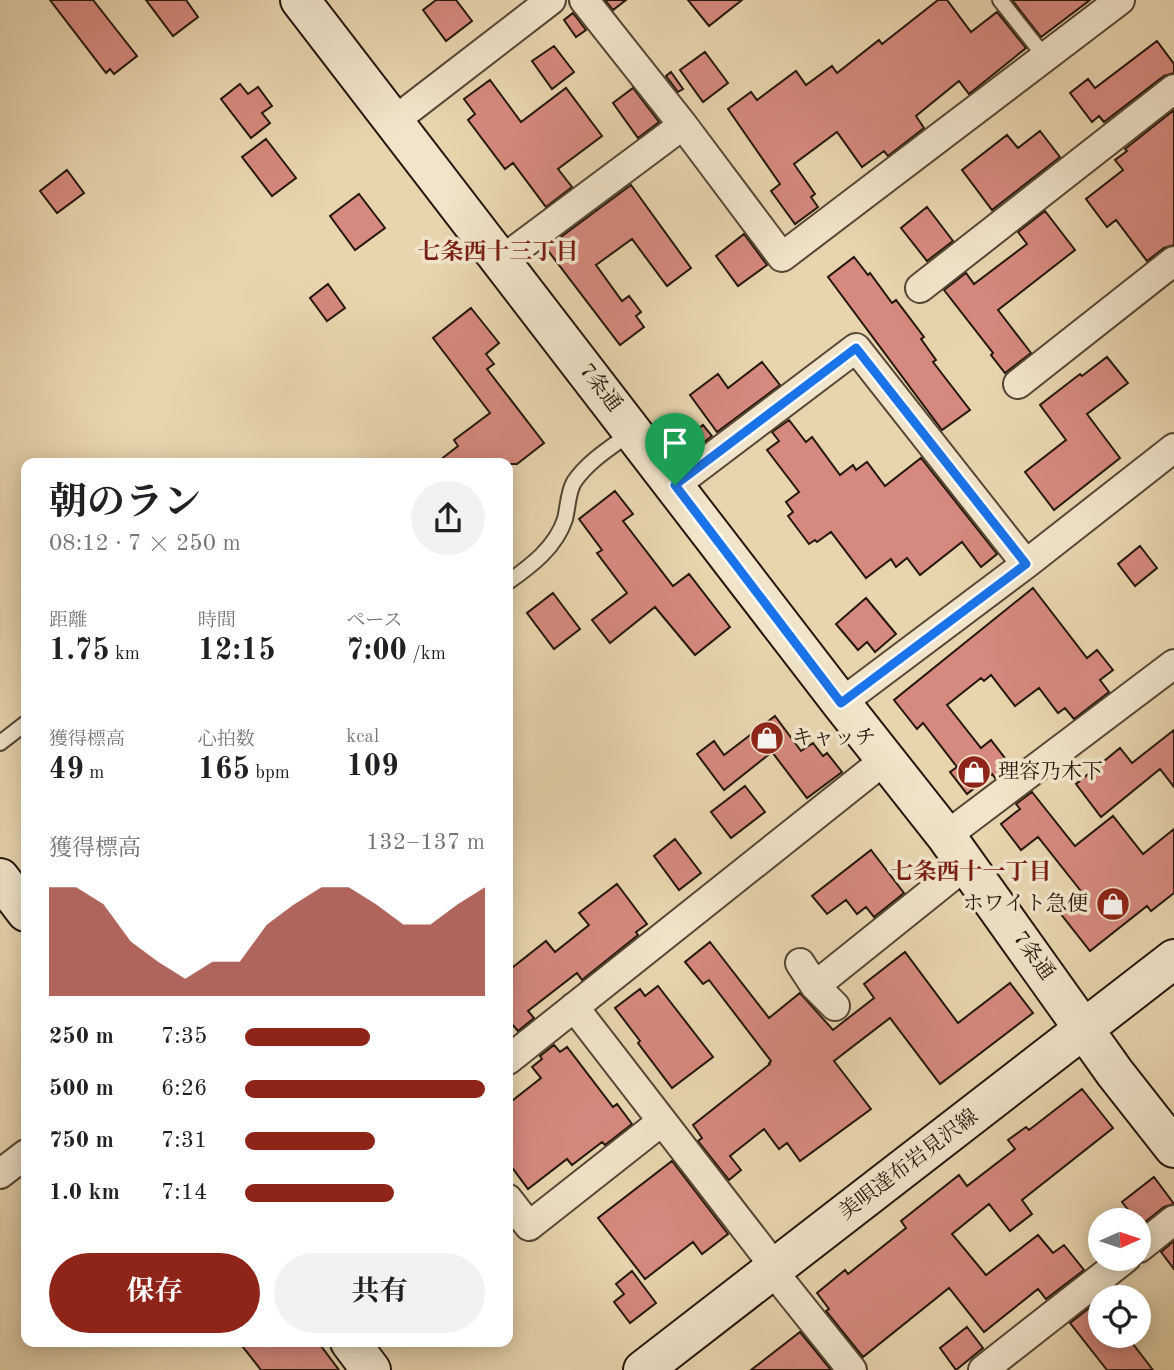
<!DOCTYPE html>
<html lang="ja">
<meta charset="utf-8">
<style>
:root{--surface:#fff;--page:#f2f2f2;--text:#202124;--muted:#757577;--accent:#8f2418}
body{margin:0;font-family:"Old Standard TT","Noto Serif JP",serif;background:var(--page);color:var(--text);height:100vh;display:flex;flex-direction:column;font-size:26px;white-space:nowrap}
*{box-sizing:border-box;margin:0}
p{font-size:23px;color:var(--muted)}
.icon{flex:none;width:38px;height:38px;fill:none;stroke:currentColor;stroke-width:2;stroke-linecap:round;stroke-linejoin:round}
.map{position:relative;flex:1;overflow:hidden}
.side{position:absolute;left:21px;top:458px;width:492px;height:889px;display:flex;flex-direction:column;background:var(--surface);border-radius:14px;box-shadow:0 4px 18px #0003}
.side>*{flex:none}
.needle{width:46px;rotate:87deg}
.buttons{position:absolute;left:1088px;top:1208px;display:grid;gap:14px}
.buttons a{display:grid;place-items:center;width:63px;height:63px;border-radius:50%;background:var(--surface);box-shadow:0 4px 18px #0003;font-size:35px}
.pin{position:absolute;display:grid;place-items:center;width:60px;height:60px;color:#fff;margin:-72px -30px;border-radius:50% 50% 50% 0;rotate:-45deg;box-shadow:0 0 7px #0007}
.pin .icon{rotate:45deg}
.round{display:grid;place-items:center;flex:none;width:74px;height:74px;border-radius:37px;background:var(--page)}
.head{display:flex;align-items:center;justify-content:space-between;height:119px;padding:0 28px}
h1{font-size:38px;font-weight:700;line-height:52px}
.metrics{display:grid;grid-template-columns:repeat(3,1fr);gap:10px;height:119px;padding:7px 28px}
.metrics div{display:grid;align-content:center}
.metrics b{font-size:30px;font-weight:700}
.metrics small{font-size:19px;font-weight:400}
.metrics p{font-size:19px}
.chart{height:196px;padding:14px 28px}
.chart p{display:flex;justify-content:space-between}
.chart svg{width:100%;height:126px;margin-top:7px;fill:var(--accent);opacity:.7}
.action{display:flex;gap:14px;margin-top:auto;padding:14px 28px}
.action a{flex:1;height:80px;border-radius:42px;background:var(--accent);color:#fff;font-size:28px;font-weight:700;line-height:80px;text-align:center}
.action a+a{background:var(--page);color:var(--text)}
ul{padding:0 28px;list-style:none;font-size:23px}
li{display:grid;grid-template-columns:112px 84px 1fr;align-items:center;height:52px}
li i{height:18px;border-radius:9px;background:var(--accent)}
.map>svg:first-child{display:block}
</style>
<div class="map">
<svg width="1174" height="1370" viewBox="0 0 1174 1370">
<rect width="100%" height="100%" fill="#e8d5ae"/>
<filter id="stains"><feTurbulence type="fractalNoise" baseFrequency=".00286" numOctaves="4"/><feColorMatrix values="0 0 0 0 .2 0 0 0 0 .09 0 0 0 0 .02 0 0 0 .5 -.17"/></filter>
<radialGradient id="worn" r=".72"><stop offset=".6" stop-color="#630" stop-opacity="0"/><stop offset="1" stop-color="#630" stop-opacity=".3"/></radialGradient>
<path fill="#d6897e" stroke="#25170d" stroke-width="2" d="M 50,0 L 93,0 L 137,56 L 114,74 L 110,69 L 106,73 Z
M 146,0 L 186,0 L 198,17 L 173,36 Z
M 436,0 L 456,0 L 472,21 L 446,41 L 423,10 Z
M 605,0 L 626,0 L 613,10 Z
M 688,0 L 742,0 L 709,26 Z
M 938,0 L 947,0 L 971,32 L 997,12 L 1026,48 L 969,94 L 959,81 L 916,116 L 924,128 L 888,156 L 884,151 L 862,167 L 837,132 L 794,164 L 815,194 L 811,197 L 818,207 L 795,224 L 771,191 L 780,184 L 728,109 L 751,92 L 757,100 L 796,71 L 806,85 L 832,66 L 837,73 L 879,40 L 882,44 Z
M 1012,0 L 1090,0 L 1041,37 Z
M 573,13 L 586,30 L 576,37 L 564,20 Z
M 1157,41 L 1174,64 L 1174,73 L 1164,76 L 1104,122 L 1099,116 L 1092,122 L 1070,93 L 1088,79 L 1095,88 Z
M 554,46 L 574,72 L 552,89 L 532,61 Z
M 705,52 L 728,83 L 703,102 L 680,70 Z
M 671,72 L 683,89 L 678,92 L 666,76 Z
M 490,80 L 521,122 L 566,88 L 602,136 L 558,169 L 572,187 L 546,207 L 513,163 L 505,169 L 468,120 L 475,114 L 464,99 Z
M 240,84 L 248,94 L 258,87 L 272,106 L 262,113 L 270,123 L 251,138 L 221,99 Z
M 633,88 L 659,122 L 638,138 L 613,103 Z
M 1174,110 L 1174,245 L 1164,248 L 1147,261 L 1116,220 L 1107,227 L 1086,199 L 1123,170 L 1115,160 L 1127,151 L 1125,149 Z
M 1040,131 L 1060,157 L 992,210 L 962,170 L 1007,135 L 1018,148 Z
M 266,139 L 296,178 L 272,196 L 242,157 Z
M 67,170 L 84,193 L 57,213 L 40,191 Z
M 631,185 L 691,268 L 667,286 L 632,239 L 596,265 L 622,301 L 629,296 L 641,312 L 636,316 L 644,327 L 620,345 L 546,248 Z
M 359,194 L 385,228 L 355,250 L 330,216 Z
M 927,207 L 953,241 L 927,261 L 901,228 Z
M 1045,211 L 1075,250 L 998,310 L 1031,353 L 1005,373 L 991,355 L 993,353 L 944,290 L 966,273 L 974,284 L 1027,244 L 1018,232 Z
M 744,234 L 767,265 L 738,286 L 716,256 Z
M 854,257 L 868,275 L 870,273 L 892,303 L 896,300 L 924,337 L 921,339 L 936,360 L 933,362 L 970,410 L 942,430 L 828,277 Z
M 328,284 L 345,308 L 327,321 L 310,298 Z
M 471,308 L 499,343 L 486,354 L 494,364 L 487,369 L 544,443 L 517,464 L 435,464 L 458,446 L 454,440 L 490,413 L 433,338 Z
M 1107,357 L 1128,383 L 1087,414 L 1120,458 L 1054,510 L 1025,472 L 1066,440 L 1040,405 L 1080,374 L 1082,376 Z
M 762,362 L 780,385 L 717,432 L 690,395 L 718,374 L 728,388 Z
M 789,420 L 806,442 L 812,437 L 840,475 L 853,465 L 856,470 L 867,462 L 885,486 L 921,458 L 997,554 L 981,567 L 962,542 L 920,575 L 907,558 L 896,567 L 891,559 L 866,578 L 831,532 L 817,542 L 815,540 L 809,544 L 788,516 L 793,512 L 786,502 L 799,492 L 767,450 L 779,441 L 772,432 Z
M 703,425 L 712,436 L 695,449 L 687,437 Z
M 615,491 L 633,514 L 623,521 L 673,586 L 689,574 L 730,627 L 695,655 L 655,607 L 610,643 L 592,620 L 627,593 L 597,553 L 602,550 L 579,519 Z
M 1140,546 L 1157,568 L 1135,586 L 1118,564 Z
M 1033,588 L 1087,658 L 1097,650 L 1113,670 L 1100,680 L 1109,692 L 1074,719 L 1065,708 L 1058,713 L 1039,688 L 1015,706 L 991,675 L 984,681 L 981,678 L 947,705 L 981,748 L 991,740 L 1011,766 L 995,778 L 992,774 L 967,794 L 950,772 L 957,767 L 923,723 L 917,729 L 894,700 Z
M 553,593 L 580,629 L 554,649 L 527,613 Z
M 866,598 L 896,634 L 875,652 L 867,642 L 858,650 L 836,624 Z
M 775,716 L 801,751 L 813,743 L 823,756 L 827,753 L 842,772 L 807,798 L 772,752 L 724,790 L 697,754 L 714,741 L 724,755 Z
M 1174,730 L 1174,787 L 1160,769 L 1101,817 L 1076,784 L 1120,748 L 1132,763 Z
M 745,786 L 765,812 L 731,838 L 711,812 Z
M 1032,792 L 1075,846 L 1113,816 L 1143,854 L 1174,829 L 1174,893 L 1151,911 L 1147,906 L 1090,951 L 1060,913 L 1084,895 L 1038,837 L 1021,850 L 1001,824 L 1020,809 L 1016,804 Z
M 675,839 L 701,873 L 679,890 L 654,856 Z
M 871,850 L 904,893 L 874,917 L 866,907 L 857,914 L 846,900 L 827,914 L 812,896 Z
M 617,884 L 647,924 L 636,932 L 638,935 L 582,980 L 577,973 L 528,1011 L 534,1018 L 518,1031 L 512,1024 L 508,1027 L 508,971 L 546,941 L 555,952 L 589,925 L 579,913 Z
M 710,942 L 769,1018 L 800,993 L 833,1030 L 874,998 L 864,984 L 905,952 L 958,1023 L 1010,983 L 1033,1013 L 940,1084 L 890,1018 L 834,1061 L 871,1109 L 800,1161 L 787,1143 L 779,1149 L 764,1129 L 730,1156 L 741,1170 L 729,1180 L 698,1141 L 702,1138 L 693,1125 L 770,1064 L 769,1063 L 771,1061 L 709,980 L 703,984 L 685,962 Z
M 658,986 L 713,1057 L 672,1088 L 638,1043 L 640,1041 L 615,1008 L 640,989 L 645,996 Z
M 554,1045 L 560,1052 L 567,1047 L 613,1107 L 617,1104 L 632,1124 L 605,1145 L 602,1142 L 572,1165 L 567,1159 L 528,1189 L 508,1162 L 508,1104 L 541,1078 L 532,1067 L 542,1059 L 540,1056 Z
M 1082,1089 L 1113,1128 L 1022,1200 L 1032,1214 L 1010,1231 L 989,1204 L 952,1234 L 986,1275 L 1038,1235 L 1053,1253 L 1064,1245 L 1084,1270 L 1046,1299 L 1038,1289 L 984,1332 L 949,1288 L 863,1357 L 826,1311 L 829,1309 L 817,1293 L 845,1270 L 848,1274 L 906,1228 L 901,1221 L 959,1175 L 967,1186 L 1015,1149 L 1008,1140 L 1026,1127 L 1029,1130 Z
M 672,1161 L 728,1234 L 702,1254 L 693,1242 L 645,1279 L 598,1218 Z
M 1154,1177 L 1174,1204 L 1164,1207 L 1140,1226 L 1139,1220 L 1136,1220 L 1122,1202 Z
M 1174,1241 L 1174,1269 L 1161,1252 Z
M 632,1271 L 656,1303 L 630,1323 L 614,1302 L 624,1294 L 616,1284 Z
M 1101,1299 L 1101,1335 L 1126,1335 L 1153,1370 L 1107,1370 L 1070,1323 Z
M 967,1327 L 983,1348 L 956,1370 L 940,1348 Z
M 800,1332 L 831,1370 L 751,1370 Z
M 239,1342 L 318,1342 L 339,1370 L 261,1370 Z"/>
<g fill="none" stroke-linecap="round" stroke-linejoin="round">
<g stroke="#564635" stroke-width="18">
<path id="lane" d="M 1000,0 L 1045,57
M 508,582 C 531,566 556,547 565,519 C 568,507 568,492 574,482 C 588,461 613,446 632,432
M 0,743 L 26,723"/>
</g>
<g stroke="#564635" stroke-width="32">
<path id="street" d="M 584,0 L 683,125 L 782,257 L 1120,0
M 394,121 L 551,0
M 502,260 L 683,125
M 920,288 L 1174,89
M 1018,384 L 1174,261
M 675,485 L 856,348 L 1026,564
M 841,703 L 1026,564 L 1174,448
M 946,836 L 1174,664
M 800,963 L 815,986 L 835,1006
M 815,986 L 967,864
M 574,1007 L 775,1267
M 508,1060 L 886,759
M 0,1174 L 26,1154
M 508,1199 L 529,1226 L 661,1122
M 1139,1248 L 1174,1220
M 772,1270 L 852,1370
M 983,1370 L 1126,1258"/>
</g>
<g stroke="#25170d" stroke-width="42">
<path id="secondary" d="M 300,0 L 841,703 L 946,836 L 1115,1073 L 1174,1148
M 0,878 L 26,912
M 350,1342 L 371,1370
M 643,1370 L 1174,959"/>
</g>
<use href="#lane" stroke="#f0e4ca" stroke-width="14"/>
<use href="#street" stroke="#f0e4ca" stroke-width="28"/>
<use href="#secondary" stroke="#f0e4ca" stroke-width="38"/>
</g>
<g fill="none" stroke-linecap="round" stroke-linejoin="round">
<g stroke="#fff" stroke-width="14">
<path id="route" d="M 856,348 L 1026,564 L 841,703 L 675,485 Z"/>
</g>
<use href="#route" stroke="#1a73e8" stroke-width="9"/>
</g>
<defs>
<g id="shop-disc" transform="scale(1.75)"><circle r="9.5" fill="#8f2418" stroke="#f0e4ca"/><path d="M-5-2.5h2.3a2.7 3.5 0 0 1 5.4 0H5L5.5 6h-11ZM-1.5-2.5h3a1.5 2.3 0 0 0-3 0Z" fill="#fff"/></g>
</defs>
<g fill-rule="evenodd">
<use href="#shop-disc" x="767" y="738"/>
<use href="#shop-disc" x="974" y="772"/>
<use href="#shop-disc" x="1113" y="904"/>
</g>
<g text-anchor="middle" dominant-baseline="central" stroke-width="7" stroke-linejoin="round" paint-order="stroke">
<g font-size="21" fill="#25170d" stroke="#f0e4ca">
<text transform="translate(600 388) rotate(52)">7条通</text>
<text transform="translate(1033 956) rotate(54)">7条通</text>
<text transform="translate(909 1165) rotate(-37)">美唄達布岩見沢線</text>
</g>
<g font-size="21" fill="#25170d" stroke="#f0e4ca" text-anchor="start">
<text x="792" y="738">キャッチ</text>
<text x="998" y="772">理容乃木下</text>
<text x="1088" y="904" text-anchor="end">ホワイト急便</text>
</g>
<g font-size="23" font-weight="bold" fill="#7a1f14" stroke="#f0e4ca">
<text x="498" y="252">七条西十三丁目</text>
<text x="971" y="872">七条西十一丁目</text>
</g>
</g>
<rect width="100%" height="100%" filter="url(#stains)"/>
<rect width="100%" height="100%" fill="url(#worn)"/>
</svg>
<div class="buttons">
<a><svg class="needle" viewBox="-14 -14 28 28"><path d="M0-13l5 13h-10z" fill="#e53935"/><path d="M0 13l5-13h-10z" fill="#757577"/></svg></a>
<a><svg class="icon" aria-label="locate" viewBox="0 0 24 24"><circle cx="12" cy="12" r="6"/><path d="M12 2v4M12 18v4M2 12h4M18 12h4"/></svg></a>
</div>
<div class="pin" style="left:675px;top:485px;background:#1e9e55"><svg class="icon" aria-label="arrive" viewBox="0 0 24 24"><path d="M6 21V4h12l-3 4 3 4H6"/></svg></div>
<section class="side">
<div class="head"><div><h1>朝のラン</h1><p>08:12 · 7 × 250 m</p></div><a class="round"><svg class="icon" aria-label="share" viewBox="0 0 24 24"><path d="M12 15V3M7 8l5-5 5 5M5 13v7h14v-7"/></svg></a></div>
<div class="metrics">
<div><p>距離</p><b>1.75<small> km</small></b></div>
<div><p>時間</p><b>12:15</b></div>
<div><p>ペース</p><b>7:00<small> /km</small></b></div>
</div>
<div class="metrics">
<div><p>獲得標高</p><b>49<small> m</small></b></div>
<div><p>心拍数</p><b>165<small> bpm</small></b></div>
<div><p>kcal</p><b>109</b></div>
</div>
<div class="chart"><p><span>獲得標高</span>132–137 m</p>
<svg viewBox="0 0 160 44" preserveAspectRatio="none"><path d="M0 44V6L10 6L20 12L30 25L40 32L50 38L60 32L70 32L80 19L90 12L100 6L110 6L120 12L130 19L140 19L150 12L160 6V44z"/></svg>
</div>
<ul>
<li><b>250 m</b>7:35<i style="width:52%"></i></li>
<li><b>500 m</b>6:26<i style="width:100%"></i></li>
<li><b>750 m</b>7:31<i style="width:54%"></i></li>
<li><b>1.0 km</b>7:14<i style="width:62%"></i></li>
</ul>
<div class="action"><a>保存</a><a>共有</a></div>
</section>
</div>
